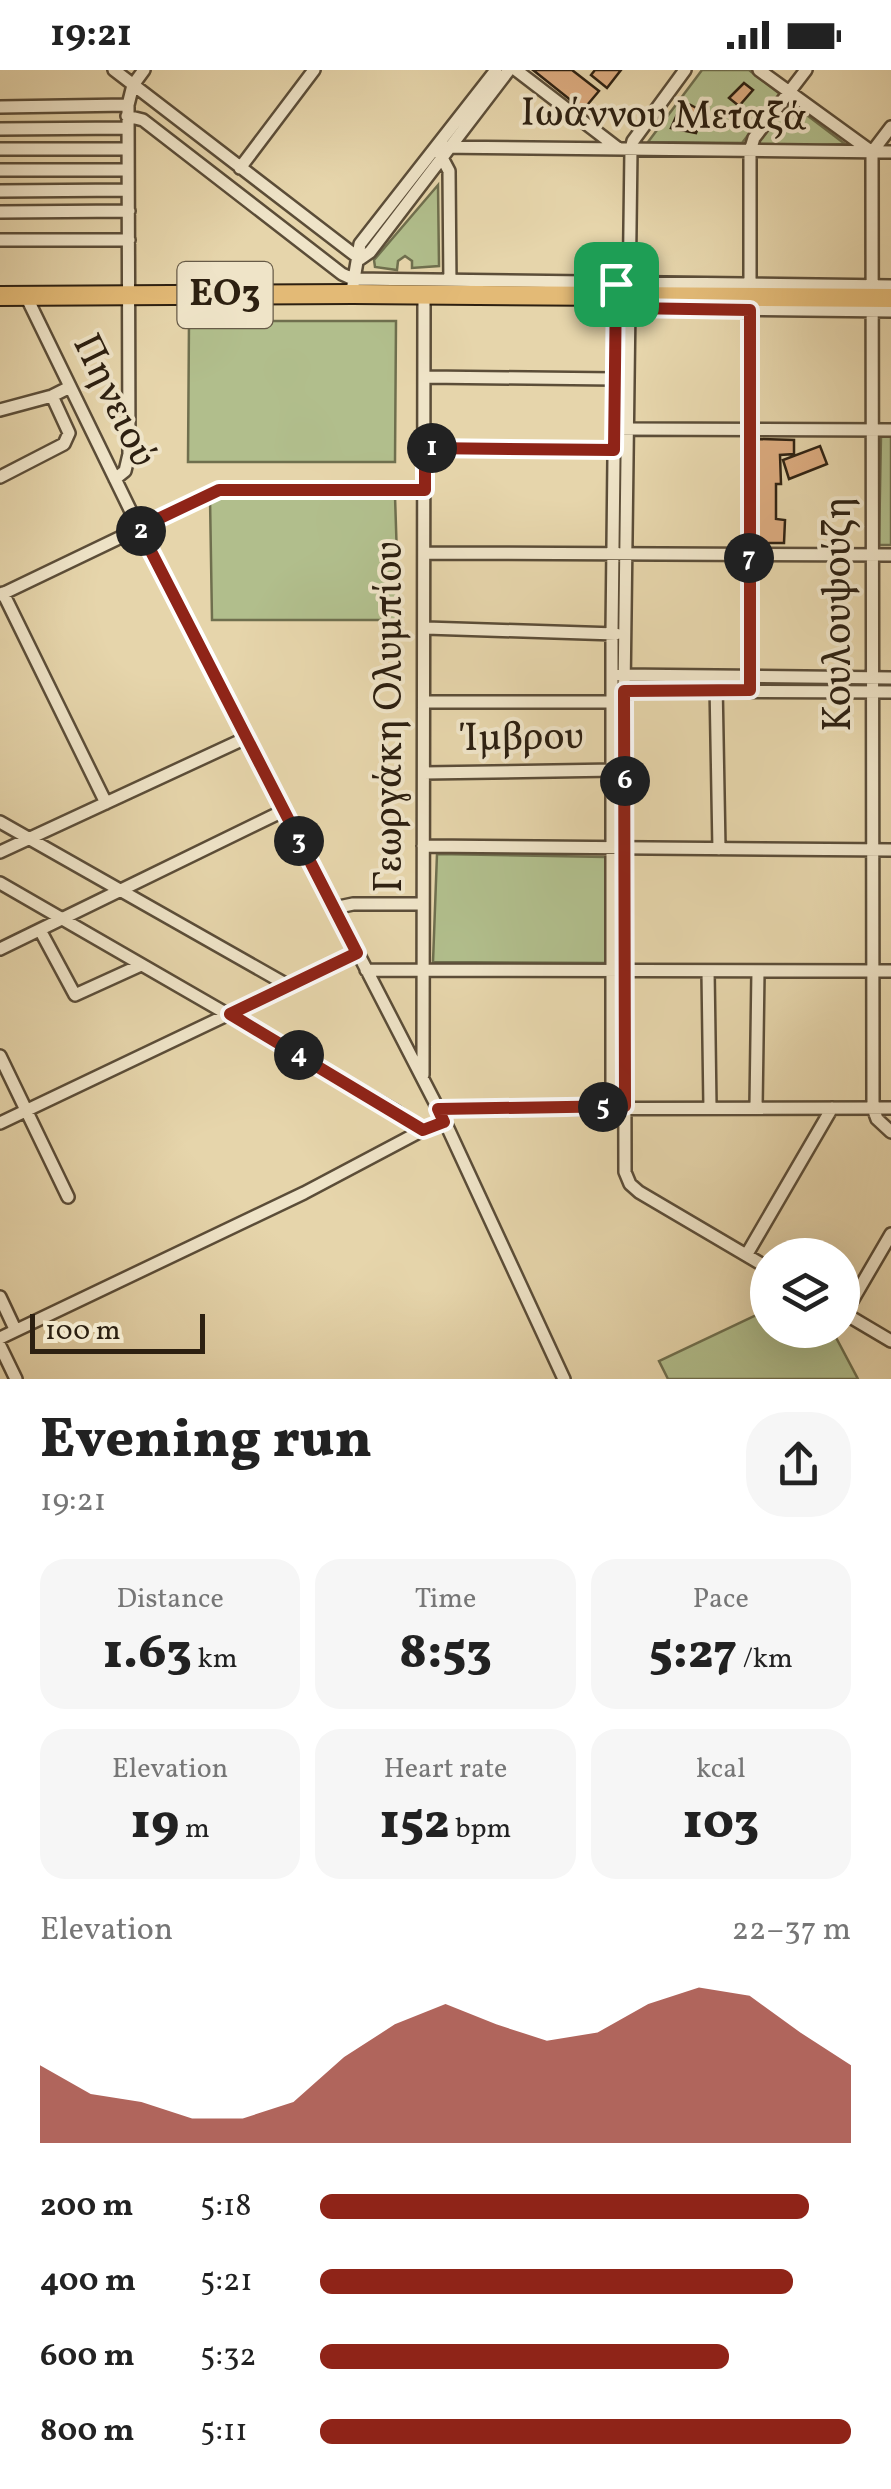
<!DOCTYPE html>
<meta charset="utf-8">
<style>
:root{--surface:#fff;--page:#f6f6f6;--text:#222;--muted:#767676;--accent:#8f2418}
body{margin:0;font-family:Vollkorn,serif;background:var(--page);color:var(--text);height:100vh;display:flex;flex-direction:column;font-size:38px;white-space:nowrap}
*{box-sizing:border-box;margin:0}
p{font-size:32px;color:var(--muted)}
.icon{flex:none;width:55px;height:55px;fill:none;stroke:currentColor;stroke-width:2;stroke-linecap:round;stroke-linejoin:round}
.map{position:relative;height:1309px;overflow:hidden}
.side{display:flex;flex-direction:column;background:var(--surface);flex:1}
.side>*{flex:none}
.buttons{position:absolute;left:750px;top:1168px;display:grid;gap:20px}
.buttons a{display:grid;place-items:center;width:110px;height:110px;border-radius:50%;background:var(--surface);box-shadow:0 10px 40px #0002;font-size:50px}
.scale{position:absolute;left:30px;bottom:25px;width:175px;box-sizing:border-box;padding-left:10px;border:5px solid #2d2011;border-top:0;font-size:28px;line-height:35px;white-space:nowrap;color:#2d2011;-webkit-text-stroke:8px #efe4c8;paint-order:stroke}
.pin{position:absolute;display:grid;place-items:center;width:85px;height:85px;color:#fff;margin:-42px;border-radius:20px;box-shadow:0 5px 15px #0006}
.km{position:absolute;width:50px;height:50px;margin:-25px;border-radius:50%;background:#222;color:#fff;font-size:28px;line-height:50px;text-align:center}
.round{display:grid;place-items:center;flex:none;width:105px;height:105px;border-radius:40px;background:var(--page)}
.head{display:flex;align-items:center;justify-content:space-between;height:170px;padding:0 40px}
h1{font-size:55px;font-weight:800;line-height:75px}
.metrics{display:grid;grid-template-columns:repeat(3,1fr);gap:15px;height:170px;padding:10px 40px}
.metrics div{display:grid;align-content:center;border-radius:25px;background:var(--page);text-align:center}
.metrics b{font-size:50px;font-weight:800}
.metrics small{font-size:28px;font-weight:400}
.metrics p{font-size:28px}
.chart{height:280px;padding:20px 40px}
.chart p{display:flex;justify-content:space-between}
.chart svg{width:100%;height:180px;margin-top:10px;fill:var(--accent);opacity:.7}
ul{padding:0 40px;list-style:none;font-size:32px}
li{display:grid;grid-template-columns:160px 120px 1fr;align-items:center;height:75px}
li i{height:25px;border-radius:12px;background:var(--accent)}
.status{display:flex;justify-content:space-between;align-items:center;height:70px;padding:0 50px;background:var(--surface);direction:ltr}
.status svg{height:28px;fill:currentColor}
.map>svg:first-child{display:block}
</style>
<div class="status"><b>19:21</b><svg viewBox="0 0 49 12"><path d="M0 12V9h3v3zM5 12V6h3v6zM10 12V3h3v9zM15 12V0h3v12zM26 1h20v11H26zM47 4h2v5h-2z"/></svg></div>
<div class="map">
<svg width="891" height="1309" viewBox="0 0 891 1309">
<rect width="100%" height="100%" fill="#e6d5ab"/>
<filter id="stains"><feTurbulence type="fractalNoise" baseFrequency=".002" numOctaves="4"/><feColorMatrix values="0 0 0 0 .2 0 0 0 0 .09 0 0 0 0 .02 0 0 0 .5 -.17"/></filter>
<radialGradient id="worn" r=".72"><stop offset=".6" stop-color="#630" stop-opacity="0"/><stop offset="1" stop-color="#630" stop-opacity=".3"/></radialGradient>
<path fill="#b1be8c" stroke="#6f6f4e" stroke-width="2.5" d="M 702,0 L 749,0 L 780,24 L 742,73 L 648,72 Z
M 791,33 L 845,74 L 758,78 L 761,66 Z
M 438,115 L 439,196 L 412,198 L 412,191 L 405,186 L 398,191 L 397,200 L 375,197 L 374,190 Z
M 189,251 L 396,251 L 395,392 L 188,392 Z
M 881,366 L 891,366 L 891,475 L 879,475 Z
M 395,426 L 399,550 L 212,550 L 210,428 Z
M 437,784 L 606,787 L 606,893 L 433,892 Z
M 767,1240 L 768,1260 L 832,1260 L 858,1309 L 668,1309 L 659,1291 Z"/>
<path fill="#ddac80" stroke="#2d2011" stroke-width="2.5" d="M 533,0 L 572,0 L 599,21 L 583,40 Z
M 595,0 L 621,0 L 607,18 L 591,5 Z
M 744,13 L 753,20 L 739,36 L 729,28 Z
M 683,31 L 704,42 L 696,63 L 671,58 Z
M 577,231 L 606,232 L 606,245 L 578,245 Z
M 758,369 L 794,370 L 794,384 L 780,385 L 781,414 L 776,414 L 776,449 L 785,450 L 784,473 L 757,473 Z
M 820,376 L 827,394 L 789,409 L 783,390 Z"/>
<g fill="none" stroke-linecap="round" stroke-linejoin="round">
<g stroke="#5b4d38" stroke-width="16">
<path id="minor" d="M 114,0 L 360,189
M 516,0 L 619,79
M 685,0 L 633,71 L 631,79 L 624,621 L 625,1102 L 630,1114 L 639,1122 L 768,1198
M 759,0 L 872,82
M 0,37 L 128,35
M 127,46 L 143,50 L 342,204 L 353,209 L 891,216
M 891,57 L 872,82 L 873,1038 L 877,1049 L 891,1062
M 0,59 L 127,58
M 436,77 L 891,82
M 0,79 L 127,79
M 439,82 L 449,101 L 450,216
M 240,98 L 314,0
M 0,100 L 128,100
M 0,121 L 128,120
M 0,142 L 129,141
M 0,170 L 129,170
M 360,189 L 370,182 L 509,0
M 353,215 L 360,174 L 496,0
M 26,226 L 139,458 L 445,1052 L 564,1309
M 625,238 L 891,241
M 425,307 L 615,309
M 0,340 L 52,326 L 70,317
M 620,359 L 891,360
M 425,378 L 614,379
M 0,407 L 64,374 L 69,363 L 52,326
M 115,409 L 125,401 L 129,384 L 128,35 L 133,15 L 144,0
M 426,483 L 891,485
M 3,523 L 106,733
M 0,525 L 219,420 L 425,420
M 426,558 L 616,564
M 620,605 L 891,608
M 716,613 L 719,779
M 621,621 L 891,622
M 750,621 L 750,81 L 754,68 L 806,0
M 425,632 L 615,632
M 424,703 L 615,700
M 0,752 L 289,916
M 423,776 L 891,780
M 0,782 L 246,668
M 0,813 L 397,1042 L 423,1060 L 445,1052
M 334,838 L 353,834 L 423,834
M 40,860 L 75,925 L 141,895
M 0,879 L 283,741
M 366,900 L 891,901
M 708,901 L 710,1037
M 0,986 L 68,1127
M 423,1005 L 424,225
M 612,1037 L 612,563 L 616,214
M 756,1037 L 758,901
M 438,1039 L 891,1038
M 0,1053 L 357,883
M 747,1184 L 832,1038
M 0,1227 L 15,1259
M 842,1242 L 891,1271
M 845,1243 L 891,1164
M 0,1268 L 304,1123 L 423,1060
M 0,1276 L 16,1309"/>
</g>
<g stroke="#2d2011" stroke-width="22">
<path id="highway" d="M 0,226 L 353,224 L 891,228"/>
</g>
<use href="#minor" stroke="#efe4c8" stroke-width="11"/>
<use href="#highway" stroke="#e3ba76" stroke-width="18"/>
</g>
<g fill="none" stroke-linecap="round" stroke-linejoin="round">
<g stroke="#fff" stroke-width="20">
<path id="route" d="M 616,214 L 629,214 L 629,238 L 750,240 L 750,620 L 624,621 L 625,1036 L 438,1039 L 444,1052 L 423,1060 L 230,944 L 357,883 L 139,458 L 219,420 L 425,420 L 425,378 L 614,380 Z"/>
</g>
<use href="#route" stroke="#8f2418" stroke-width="12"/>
</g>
<g text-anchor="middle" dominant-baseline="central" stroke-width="8" stroke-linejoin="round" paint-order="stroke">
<rect fill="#efe4c8" stroke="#675b48" stroke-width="2.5" x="177.5" y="192" width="95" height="66" rx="8"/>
<g font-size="38" font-weight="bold" fill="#2d2011">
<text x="225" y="225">ΕΟ3</text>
</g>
<g font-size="40" fill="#2d2011" stroke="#efe4c8">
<text transform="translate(664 47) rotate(1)">Ιωάννου Μεταξά</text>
<text transform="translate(113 331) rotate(64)">Πηνειού</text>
<text transform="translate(840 544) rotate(-90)">Κουλουψούζη</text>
<text transform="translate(391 647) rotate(-90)">Γεωργάκη Ολυμπίου</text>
<text transform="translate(524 669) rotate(-1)">Ίμβρου</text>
</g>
</g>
<rect width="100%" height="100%" filter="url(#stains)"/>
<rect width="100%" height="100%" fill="url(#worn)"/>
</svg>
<div class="buttons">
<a><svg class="icon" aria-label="layers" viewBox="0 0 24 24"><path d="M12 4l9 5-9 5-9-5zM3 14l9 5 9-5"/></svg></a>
</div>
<div class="scale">100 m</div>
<div class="pin" style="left:616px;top:214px;background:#1e9e55"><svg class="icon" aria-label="arrive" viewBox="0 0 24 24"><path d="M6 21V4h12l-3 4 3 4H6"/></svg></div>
<b class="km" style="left:432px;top:378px">1</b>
<b class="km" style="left:141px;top:461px">2</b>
<b class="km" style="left:299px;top:771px">3</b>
<b class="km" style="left:299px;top:985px">4</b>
<b class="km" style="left:603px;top:1037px">5</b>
<b class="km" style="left:625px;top:711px">6</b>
<b class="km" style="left:749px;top:488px">7</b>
</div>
<section class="side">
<div class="head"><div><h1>Evening run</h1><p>19:21</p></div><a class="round"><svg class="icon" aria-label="share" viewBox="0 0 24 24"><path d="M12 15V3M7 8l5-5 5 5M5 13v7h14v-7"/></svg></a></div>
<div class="metrics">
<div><p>Distance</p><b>1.63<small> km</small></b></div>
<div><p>Time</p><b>8:53</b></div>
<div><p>Pace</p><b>5:27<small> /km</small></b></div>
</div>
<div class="metrics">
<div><p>Elevation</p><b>19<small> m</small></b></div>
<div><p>Heart rate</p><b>152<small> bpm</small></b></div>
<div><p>kcal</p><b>103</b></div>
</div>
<div class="chart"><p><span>Elevation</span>22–37 m</p>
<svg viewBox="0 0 160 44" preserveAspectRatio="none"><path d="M0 44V25L10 32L20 34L30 38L40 38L50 34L60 23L70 15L80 10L90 15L100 19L110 17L120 10L130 6L140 8L150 17L160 25V44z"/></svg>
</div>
<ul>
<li><b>200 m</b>5:18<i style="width:92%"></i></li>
<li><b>400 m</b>5:21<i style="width:89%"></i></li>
<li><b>600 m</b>5:32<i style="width:77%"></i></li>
<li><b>800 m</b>5:11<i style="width:100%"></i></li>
</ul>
</section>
